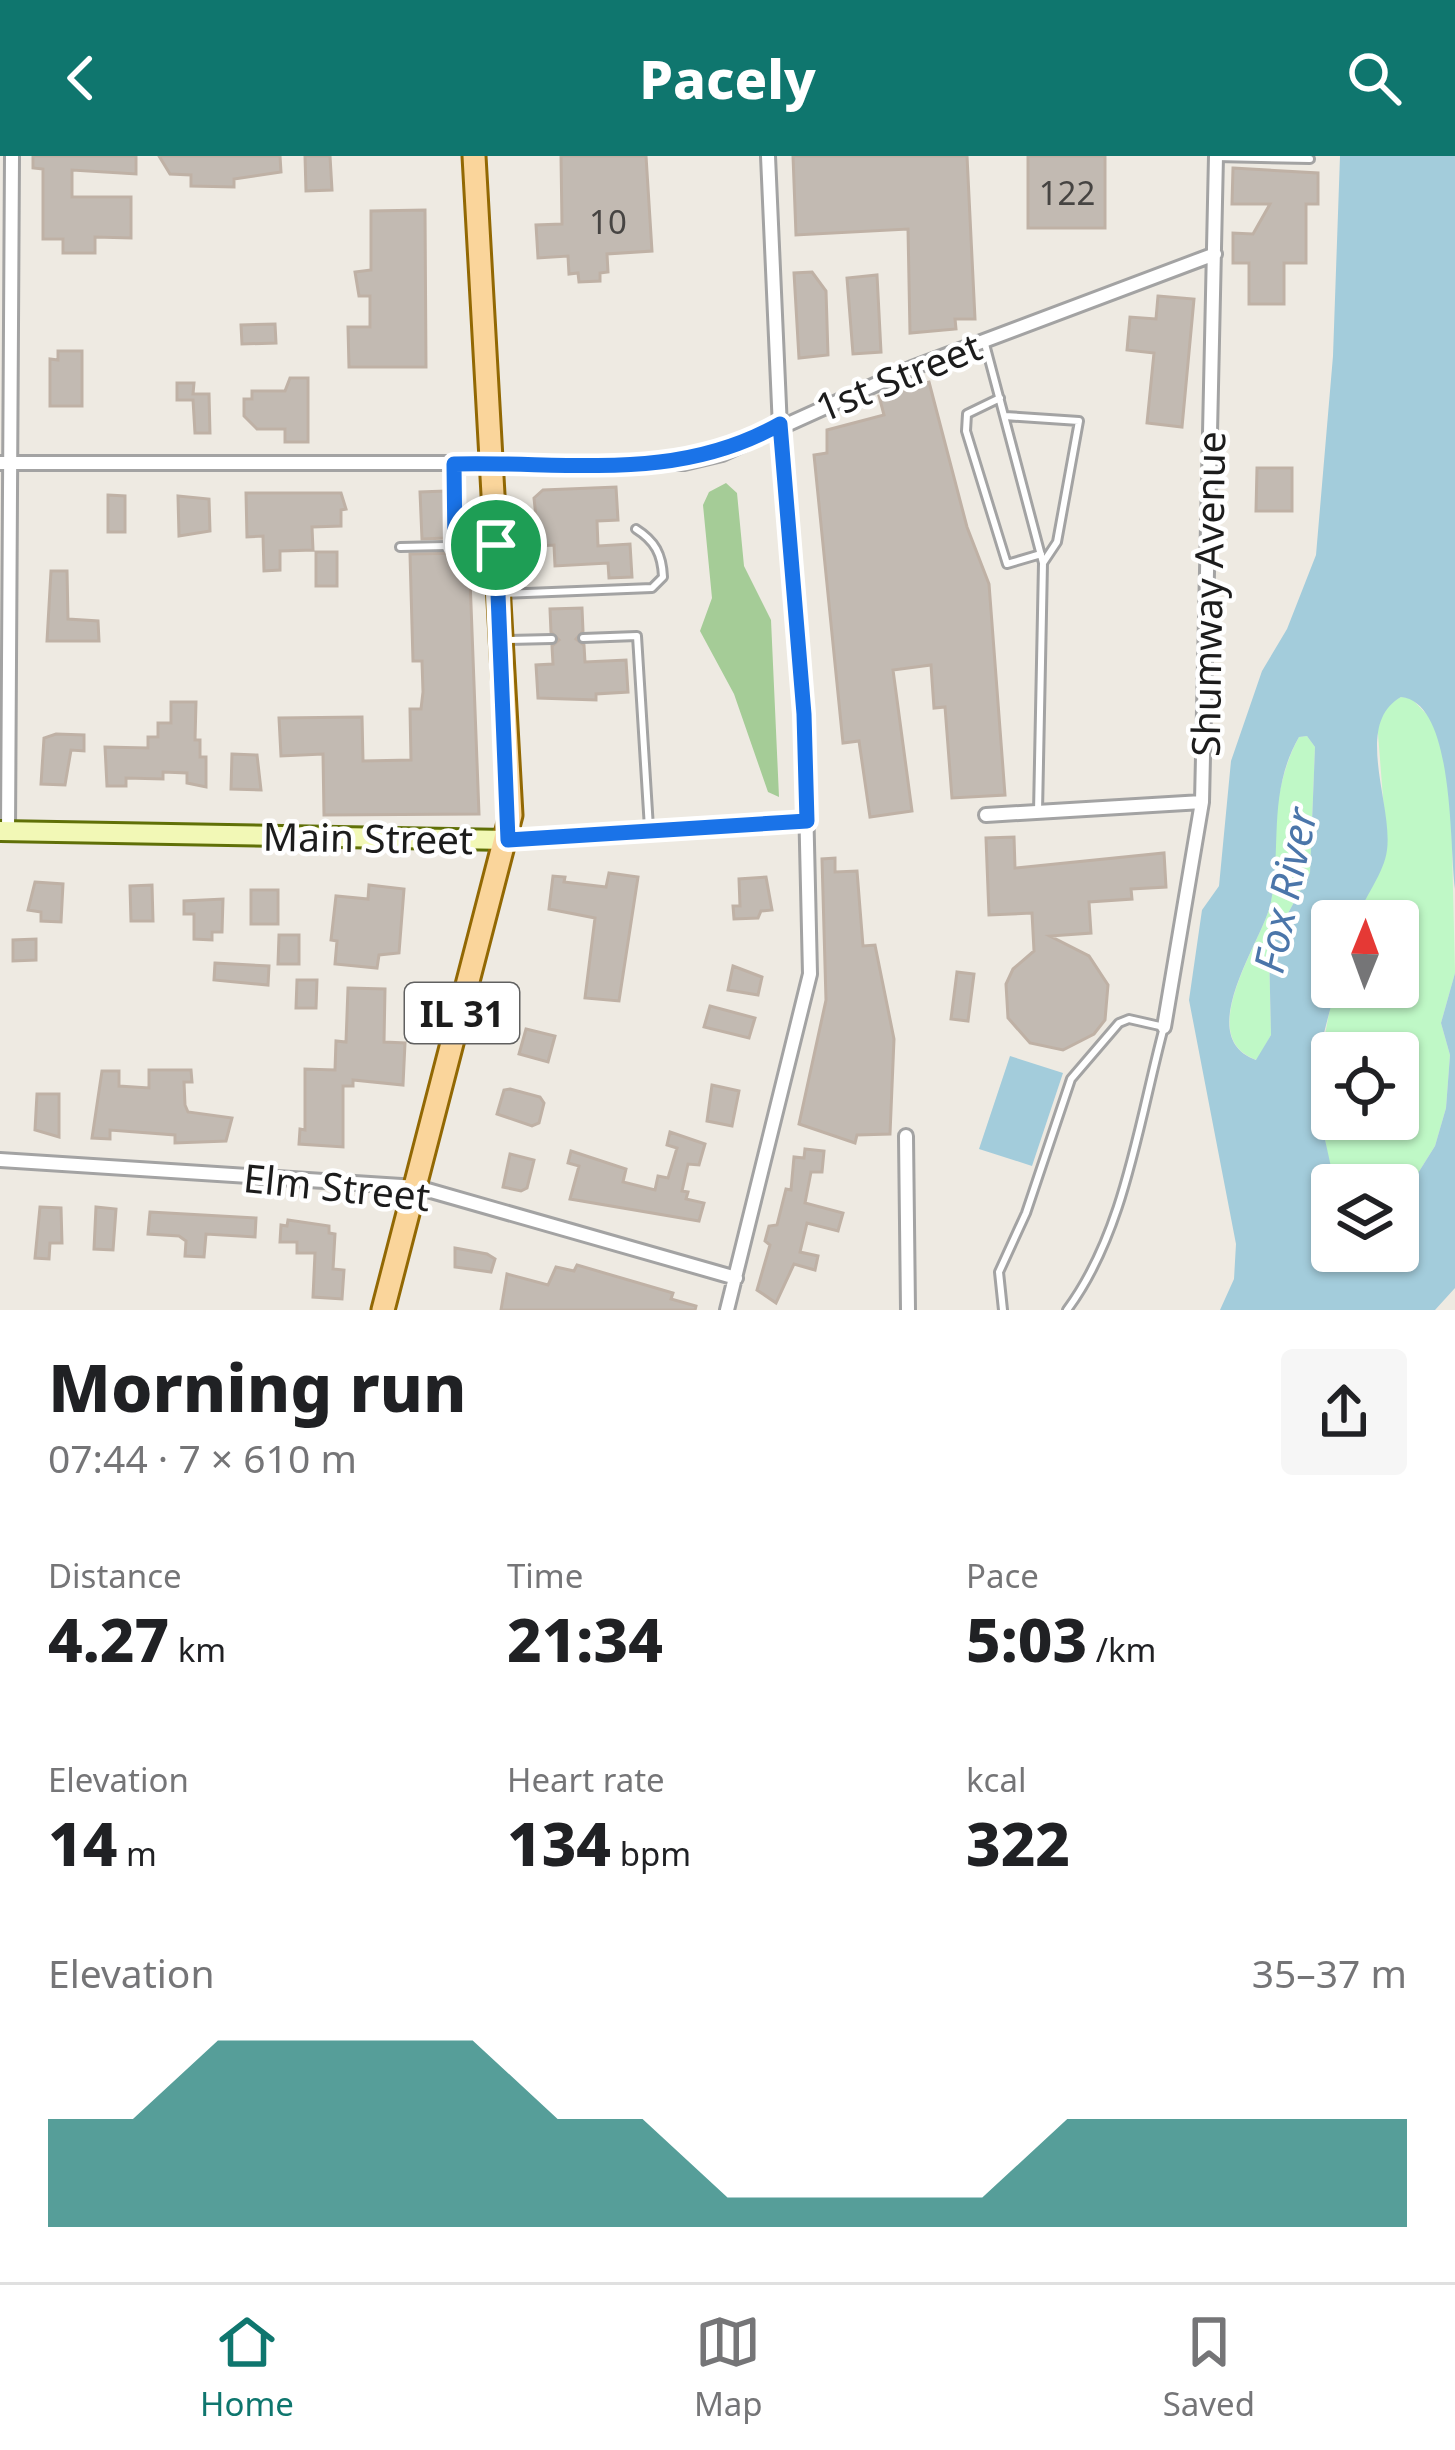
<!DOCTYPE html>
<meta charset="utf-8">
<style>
:root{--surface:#fff;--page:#f6f6f6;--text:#202124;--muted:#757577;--line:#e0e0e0;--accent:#0f766e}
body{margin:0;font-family:"Noto Sans",sans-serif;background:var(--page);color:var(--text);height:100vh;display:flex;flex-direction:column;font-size:45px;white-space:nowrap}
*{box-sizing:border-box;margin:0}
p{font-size:39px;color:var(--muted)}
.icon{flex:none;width:66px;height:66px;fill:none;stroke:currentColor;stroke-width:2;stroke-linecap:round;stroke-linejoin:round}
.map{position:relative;height:1154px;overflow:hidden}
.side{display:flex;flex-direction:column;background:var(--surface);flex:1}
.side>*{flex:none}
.needle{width:78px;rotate:1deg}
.fabs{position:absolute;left:1311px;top:744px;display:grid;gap:24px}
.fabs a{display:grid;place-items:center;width:108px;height:108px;border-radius:12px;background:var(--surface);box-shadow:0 3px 9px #0004;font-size:60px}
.pin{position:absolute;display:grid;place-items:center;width:102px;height:102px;color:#fff;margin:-51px;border:6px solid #fff;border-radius:50%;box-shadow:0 3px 12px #0007}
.round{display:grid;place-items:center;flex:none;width:126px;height:126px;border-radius:12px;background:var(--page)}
.headline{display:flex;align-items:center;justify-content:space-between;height:204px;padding:0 48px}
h1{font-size:66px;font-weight:800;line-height:90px}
.stats{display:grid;grid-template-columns:repeat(3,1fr);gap:18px;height:204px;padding:12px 48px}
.stats div{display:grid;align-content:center}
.stats b{font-size:60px;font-weight:800}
.stats small{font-size:33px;font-weight:400}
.stats p{font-size:33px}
.chart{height:336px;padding:24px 48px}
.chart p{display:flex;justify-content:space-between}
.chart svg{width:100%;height:216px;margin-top:12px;fill:var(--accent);opacity:.7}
header{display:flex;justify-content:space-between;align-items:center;height:156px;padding:0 48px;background:var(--accent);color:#fff;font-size:54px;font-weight:800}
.tab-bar{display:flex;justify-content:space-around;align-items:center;height:168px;border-top:3px solid var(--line);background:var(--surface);font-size:33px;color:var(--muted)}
.tab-bar a{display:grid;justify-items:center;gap:6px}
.tab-bar .current{color:var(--accent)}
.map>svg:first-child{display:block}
</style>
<header><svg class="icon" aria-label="back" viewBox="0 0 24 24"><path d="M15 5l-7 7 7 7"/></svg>Pacely<svg class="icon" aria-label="search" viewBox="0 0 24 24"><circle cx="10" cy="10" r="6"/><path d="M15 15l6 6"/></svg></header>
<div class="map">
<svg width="1455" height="1154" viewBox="0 0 1455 1154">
<rect width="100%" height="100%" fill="#eeeae2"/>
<path fill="#a5cc97" d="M 726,327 L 737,337 L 744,410 L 771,464 L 779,641 L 768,636 L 734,538 L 700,475 L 712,442 L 703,349 L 709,336 Z"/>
<path fill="#bff8c6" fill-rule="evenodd" d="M 1401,541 L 1411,542 L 1434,566 L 1450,609 L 1455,817 L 1441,867 L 1450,899 L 1446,952 L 1435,990 L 1398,1049 L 1398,1029 L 1335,1029 C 1316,961 1316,898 1336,831 L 1398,831 L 1398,765 L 1356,765 L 1387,693 L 1377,565 L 1388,548 ZM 1332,897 L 1398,897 L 1398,963 L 1332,963 Z
M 1307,580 L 1315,591 L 1310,717 L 1269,792 L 1271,879 L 1257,904 C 1191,882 1264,783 1271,746 C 1274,731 1271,714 1272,699 C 1274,661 1280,615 1299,581 Z"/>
<path fill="#a3ccdb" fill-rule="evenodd" d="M 1340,0 L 1455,0 L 1455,733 C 1449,688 1455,546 1401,541 C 1353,568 1393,648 1387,694 C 1384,718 1364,741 1356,765 L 1332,765 L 1336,831 L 1320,892 L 1322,970 L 1335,1029 L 1332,1095 L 1398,1095 L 1398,1049 L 1435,990 L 1446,952 L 1450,899 L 1441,867 L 1455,817 L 1455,1132 L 1435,1154 L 1220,1154 L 1234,1123 L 1236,1088 L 1189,844 L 1202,754 L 1219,730 L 1231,605 L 1262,515 L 1287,473 L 1316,399 L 1333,200 ZM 1307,580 L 1315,591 L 1310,717 L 1269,792 L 1271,879 L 1256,904 C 1191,881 1264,783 1271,746 C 1282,691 1267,637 1299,581 Z
M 1010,900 L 1063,917 L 1032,1010 L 979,993 Z"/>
<path fill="#c2bab2" stroke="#bfb1a5" stroke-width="3" d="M 33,0 L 136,0 L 136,18 L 72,14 L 72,41 L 131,41 L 131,82 L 95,81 L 95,97 L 63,97 L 63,83 L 43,83 L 43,13 L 33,12 Z
M 159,0 L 280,0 L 281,16 L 234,23 L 234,31 L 191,30 L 191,19 L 170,18 Z
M 305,0 L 330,0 L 332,34 L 306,35 Z
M 561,0 L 646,0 L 652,95 L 607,98 L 608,116 L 600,117 L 600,125 L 579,126 L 578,117 L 569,118 L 568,100 L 538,102 L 536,69 L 562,68 Z
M 793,0 L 967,0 L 975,163 L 955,163 L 956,173 L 910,177 L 908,73 L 796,79 Z
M 1028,0 L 1105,0 L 1105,72 L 1028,72 Z
M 1233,12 L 1318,17 L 1318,48 L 1306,48 L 1306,107 L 1284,107 L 1284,148 L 1249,148 L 1249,107 L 1233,107 L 1233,77 L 1253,78 L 1270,48 L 1232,48 Z
M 425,54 L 426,211 L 349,211 L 348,171 L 370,171 L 370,140 L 359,140 L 355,116 L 371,114 L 371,55 Z
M 812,116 L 826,135 L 828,199 L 799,202 L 794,117 Z
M 877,119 L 881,196 L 853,198 L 847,122 Z
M 1158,140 L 1194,143 L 1182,271 L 1147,267 L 1154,197 L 1127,194 L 1130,161 L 1156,163 Z
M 275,168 L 276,187 L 242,188 L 241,169 Z
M 58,195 L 82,195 L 82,250 L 50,250 L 50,203 L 58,204 Z
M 290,222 L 308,222 L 308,286 L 285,286 L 285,273 L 257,273 L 244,260 L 244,243 L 252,243 L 252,235 L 285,235 Z
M 929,226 L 967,371 L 989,428 L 1005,639 L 952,642 L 945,551 L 934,552 L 931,509 L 893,514 L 912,655 L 870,661 L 859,585 L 843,587 L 814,299 L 827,297 L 827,274 L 884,259 L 879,240 Z
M 177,227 L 194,227 L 193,238 L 209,238 L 210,277 L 195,277 L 193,244 L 177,244 Z
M 1257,312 L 1292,312 L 1292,355 L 1256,355 Z
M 616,331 L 618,364 L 597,365 L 598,390 L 630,388 L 632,421 L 609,422 L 608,407 L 555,410 L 554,389 L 539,390 L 534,342 L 543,334 Z
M 445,335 L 447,382 L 422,383 L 420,336 Z
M 246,337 L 341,337 L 346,353 L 341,354 L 341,370 L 312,371 L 313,394 L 280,395 L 280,414 L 264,415 L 263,380 L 247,381 Z
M 108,339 L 125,340 L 125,376 L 108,376 Z
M 178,340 L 209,343 L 210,375 L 179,380 Z
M 316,396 L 337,396 L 337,430 L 316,430 Z
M 469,397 L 479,658 L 324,659 L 323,598 L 281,600 L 279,562 L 362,561 L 363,605 L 411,604 L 410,553 L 421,553 L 423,536 L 422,505 L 413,505 L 410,398 Z
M 51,415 L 67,415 L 68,463 L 98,465 L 99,485 L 47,485 Z
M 582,452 L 583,475 L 576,483 L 584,489 L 585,506 L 626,504 L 628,536 L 596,538 L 596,544 L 538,542 L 536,509 L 553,508 L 552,490 L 559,484 L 551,476 L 550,453 Z
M 171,546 L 196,546 L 195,584 L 200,584 L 200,601 L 206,601 L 206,631 L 187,627 L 187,617 L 163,616 L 163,623 L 126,622 L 126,630 L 107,630 L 105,591 L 148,592 L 148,581 L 158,581 L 158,567 L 171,567 Z
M 56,578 L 84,579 L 84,595 L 71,594 L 65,629 L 41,628 L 44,582 Z
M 232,598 L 257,599 L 261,634 L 231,633 Z
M 1014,681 L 1015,712 L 1164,697 L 1166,731 L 1131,733 L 1132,743 L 1089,746 L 1091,777 L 1050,780 L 1089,800 L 1108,829 L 1105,864 L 1094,878 L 1063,894 L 1030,887 L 1008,862 L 1006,828 L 1013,813 L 1034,795 L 1032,757 L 989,759 L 986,682 Z
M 835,702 L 835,716 L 857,715 L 863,790 L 875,789 L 894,883 L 890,978 L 857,979 L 855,987 L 799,968 L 826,844 L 822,703 Z
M 609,717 L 638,721 L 619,845 L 585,842 L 595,762 L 549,753 L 553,720 L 565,721 L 564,726 L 606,731 Z
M 766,721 L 772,754 L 761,755 L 758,762 L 734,763 L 733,750 L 740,750 L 739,723 Z
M 35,726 L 63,728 L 61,766 L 41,765 L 41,756 L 28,754 Z
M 152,729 L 153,765 L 131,765 L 130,730 Z
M 369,729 L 404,733 L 399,797 L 379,799 L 377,812 L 335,808 L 337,785 L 331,784 L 336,740 L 368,743 Z
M 251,734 L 278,734 L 278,768 L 251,768 Z
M 223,743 L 222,776 L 212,776 L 212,784 L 194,783 L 194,758 L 184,758 L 184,745 Z
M 279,779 L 299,779 L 299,808 L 278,808 Z
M 36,783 L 36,804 L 13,805 L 13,784 Z
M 215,807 L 269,810 L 268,829 L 214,824 Z
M 733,810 L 762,821 L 758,839 L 728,834 Z
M 957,816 L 974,818 L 968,865 L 951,863 Z
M 297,824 L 317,824 L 316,852 L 296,852 Z
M 348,832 L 385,833 L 384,886 L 405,887 L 403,929 L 353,924 L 353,930 L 343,930 L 343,991 L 299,988 L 300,973 L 305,974 L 305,913 L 335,914 L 336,885 L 346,886 Z
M 710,850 L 755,862 L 749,882 L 704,871 Z
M 526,873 L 555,880 L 548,906 L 519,898 Z
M 149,914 L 191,914 L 192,926 L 184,926 L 185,949 L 188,956 L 232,962 L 226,985 L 175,987 L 175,979 L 110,974 L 110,983 L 92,982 L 102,915 L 119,915 L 119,930 L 149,932 Z
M 712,929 L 739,935 L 732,970 L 707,965 Z
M 510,933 L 540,941 L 544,947 L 539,967 L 532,970 L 497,958 L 504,934 Z
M 37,938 L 59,938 L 59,981 L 35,974 Z
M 670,976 L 705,988 L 699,1009 L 688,1008 L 682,1035 L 688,1036 L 686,1043 L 704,1047 L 699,1065 L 570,1043 L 579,1010 L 568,1007 L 571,995 L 626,1013 L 623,1026 L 655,1034 L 658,1020 L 668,1022 L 677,992 L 667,989 Z
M 805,993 L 824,995 L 822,1016 L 811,1016 L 805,1047 L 843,1057 L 838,1075 L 807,1067 L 800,1096 L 818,1100 L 815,1114 L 794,1108 L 776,1147 L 757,1134 L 770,1089 L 765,1085 L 769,1070 L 777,1069 L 786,1033 L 791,1034 L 794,1001 L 804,1002 Z
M 510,998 L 534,1004 L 527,1032 L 521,1035 L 503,1031 Z
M 40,1051 L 61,1052 L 62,1087 L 50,1087 L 49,1103 L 35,1102 Z
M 96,1051 L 116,1053 L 113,1094 L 94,1093 Z
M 150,1056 L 256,1062 L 255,1081 L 206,1078 L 204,1101 L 185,1100 L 186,1085 L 179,1080 L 148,1078 Z
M 288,1064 L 329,1070 L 329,1077 L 335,1078 L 333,1113 L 344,1114 L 342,1143 L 313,1141 L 315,1097 L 297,1097 L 297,1086 L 280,1086 L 281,1069 L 287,1070 Z
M 455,1092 L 487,1098 L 495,1103 L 491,1116 L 455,1111 Z
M 577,1109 L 673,1137 L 671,1143 L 696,1150 L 695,1154 L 501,1154 L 507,1118 L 548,1129 L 556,1111 L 574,1115 Z"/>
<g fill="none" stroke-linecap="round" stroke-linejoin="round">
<g stroke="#a3a3a3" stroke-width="12">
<path id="service" d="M 1216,1 L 1310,3
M 985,188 L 1043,407
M 1000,242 L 967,258 L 966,275 L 1007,408 L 1041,398
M 1005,260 L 1079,265 L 1057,386 L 1043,407 L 1038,656
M 455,309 L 455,390
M 400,391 L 492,389
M 502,438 L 652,432 L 663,421 C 662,398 655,385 636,373
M 583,482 L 637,480 L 649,672
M 507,484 L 552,483
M 1003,1154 L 999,1116 L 1026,1057 L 1071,923 L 1119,867 L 1129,863 L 1164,871 C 1139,964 1125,1076 1067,1154"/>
</g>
<g stroke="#a3a3a3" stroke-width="18">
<path id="minor" d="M 0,307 L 684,307 L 722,298 L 912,212 L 1215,98
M 986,659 L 1202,646
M 8,675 L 12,0
M 508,684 L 807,665
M 1164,871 L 1202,646 L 1216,0
M 906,980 L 908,1154
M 0,1004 L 417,1031 L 736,1122
M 727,1154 L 810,818 L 804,558 L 781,295 L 768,0"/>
</g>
<g stroke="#607007" stroke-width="24">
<path id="secondary" d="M 0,675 L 508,684"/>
</g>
<g stroke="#926803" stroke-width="27">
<path id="primary" d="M 383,1154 L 511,659 L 474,0"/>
</g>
<use href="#service" stroke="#fff" stroke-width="6"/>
<use href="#minor" stroke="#fff" stroke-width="12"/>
<use href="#secondary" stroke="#f2f8b6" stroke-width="18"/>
<use href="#primary" stroke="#fad59b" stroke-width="21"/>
</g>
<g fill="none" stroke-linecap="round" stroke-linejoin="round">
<g stroke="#fff" stroke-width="24">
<path id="route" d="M 780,268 L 804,558 L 807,665 L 508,684 L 496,389 L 455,390 L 454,308 C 569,305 676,327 780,268 Z"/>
</g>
<use href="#route" stroke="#1a73e8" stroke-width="15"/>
</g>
<g text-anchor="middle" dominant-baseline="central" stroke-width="9" stroke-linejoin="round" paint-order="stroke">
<g font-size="33" fill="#464442">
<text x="1067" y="36">122</text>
<text x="608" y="65">10</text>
</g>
<rect fill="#fff" stroke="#606060" stroke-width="3" x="405" y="827" width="114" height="60" rx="9"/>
<g font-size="36" font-weight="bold" fill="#1c1c1c">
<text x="462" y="857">IL 31</text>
</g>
<g font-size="39" fill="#1c1c1c" stroke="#fff">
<text transform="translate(898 220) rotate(-22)">1st Street</text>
<text transform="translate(1207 438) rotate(-89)">Shumway Avenue</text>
<text transform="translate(368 681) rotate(1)">Main Street</text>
<text transform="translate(337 1030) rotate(6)">Elm Street</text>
</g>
<g font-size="42" font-style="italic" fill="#4b76aa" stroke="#fff">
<text transform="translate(1284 734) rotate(-78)">Fox River</text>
</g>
</g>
</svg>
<div class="fabs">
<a><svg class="needle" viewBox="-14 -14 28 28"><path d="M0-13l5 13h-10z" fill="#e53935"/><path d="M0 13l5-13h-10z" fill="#757577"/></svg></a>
<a><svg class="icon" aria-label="locate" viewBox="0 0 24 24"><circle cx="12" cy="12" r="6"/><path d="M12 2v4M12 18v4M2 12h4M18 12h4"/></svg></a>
<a><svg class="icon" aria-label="layers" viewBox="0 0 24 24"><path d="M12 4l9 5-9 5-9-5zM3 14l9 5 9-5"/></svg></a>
</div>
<div class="pin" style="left:496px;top:389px;background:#1e9e55"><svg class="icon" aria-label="arrive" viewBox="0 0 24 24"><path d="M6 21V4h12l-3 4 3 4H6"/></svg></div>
</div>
<section class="side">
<div class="headline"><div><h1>Morning run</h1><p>07:44 · 7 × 610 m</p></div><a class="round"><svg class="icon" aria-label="share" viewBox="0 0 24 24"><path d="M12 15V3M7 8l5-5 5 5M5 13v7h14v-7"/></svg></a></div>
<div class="stats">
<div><p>Distance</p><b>4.27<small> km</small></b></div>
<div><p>Time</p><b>21:34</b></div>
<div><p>Pace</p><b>5:03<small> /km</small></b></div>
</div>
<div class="stats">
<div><p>Elevation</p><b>14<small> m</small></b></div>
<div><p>Heart rate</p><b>134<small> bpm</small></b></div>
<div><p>kcal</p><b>322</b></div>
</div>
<div class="chart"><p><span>Elevation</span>35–37 m</p>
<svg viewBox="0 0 160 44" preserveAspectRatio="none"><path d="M0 44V22L10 22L20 6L30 6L40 6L50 6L60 22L70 22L80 38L90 38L100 38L110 38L120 22L130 22L140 22L150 22L160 22V44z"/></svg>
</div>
</section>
<nav class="tab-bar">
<a class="current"><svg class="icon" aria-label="home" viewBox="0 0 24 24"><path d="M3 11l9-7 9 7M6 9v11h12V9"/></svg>Home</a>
<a><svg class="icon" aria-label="map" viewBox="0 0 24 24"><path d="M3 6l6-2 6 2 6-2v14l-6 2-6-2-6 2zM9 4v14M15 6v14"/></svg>Map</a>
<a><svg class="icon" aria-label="saved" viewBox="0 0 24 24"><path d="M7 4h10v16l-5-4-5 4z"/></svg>Saved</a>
</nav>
